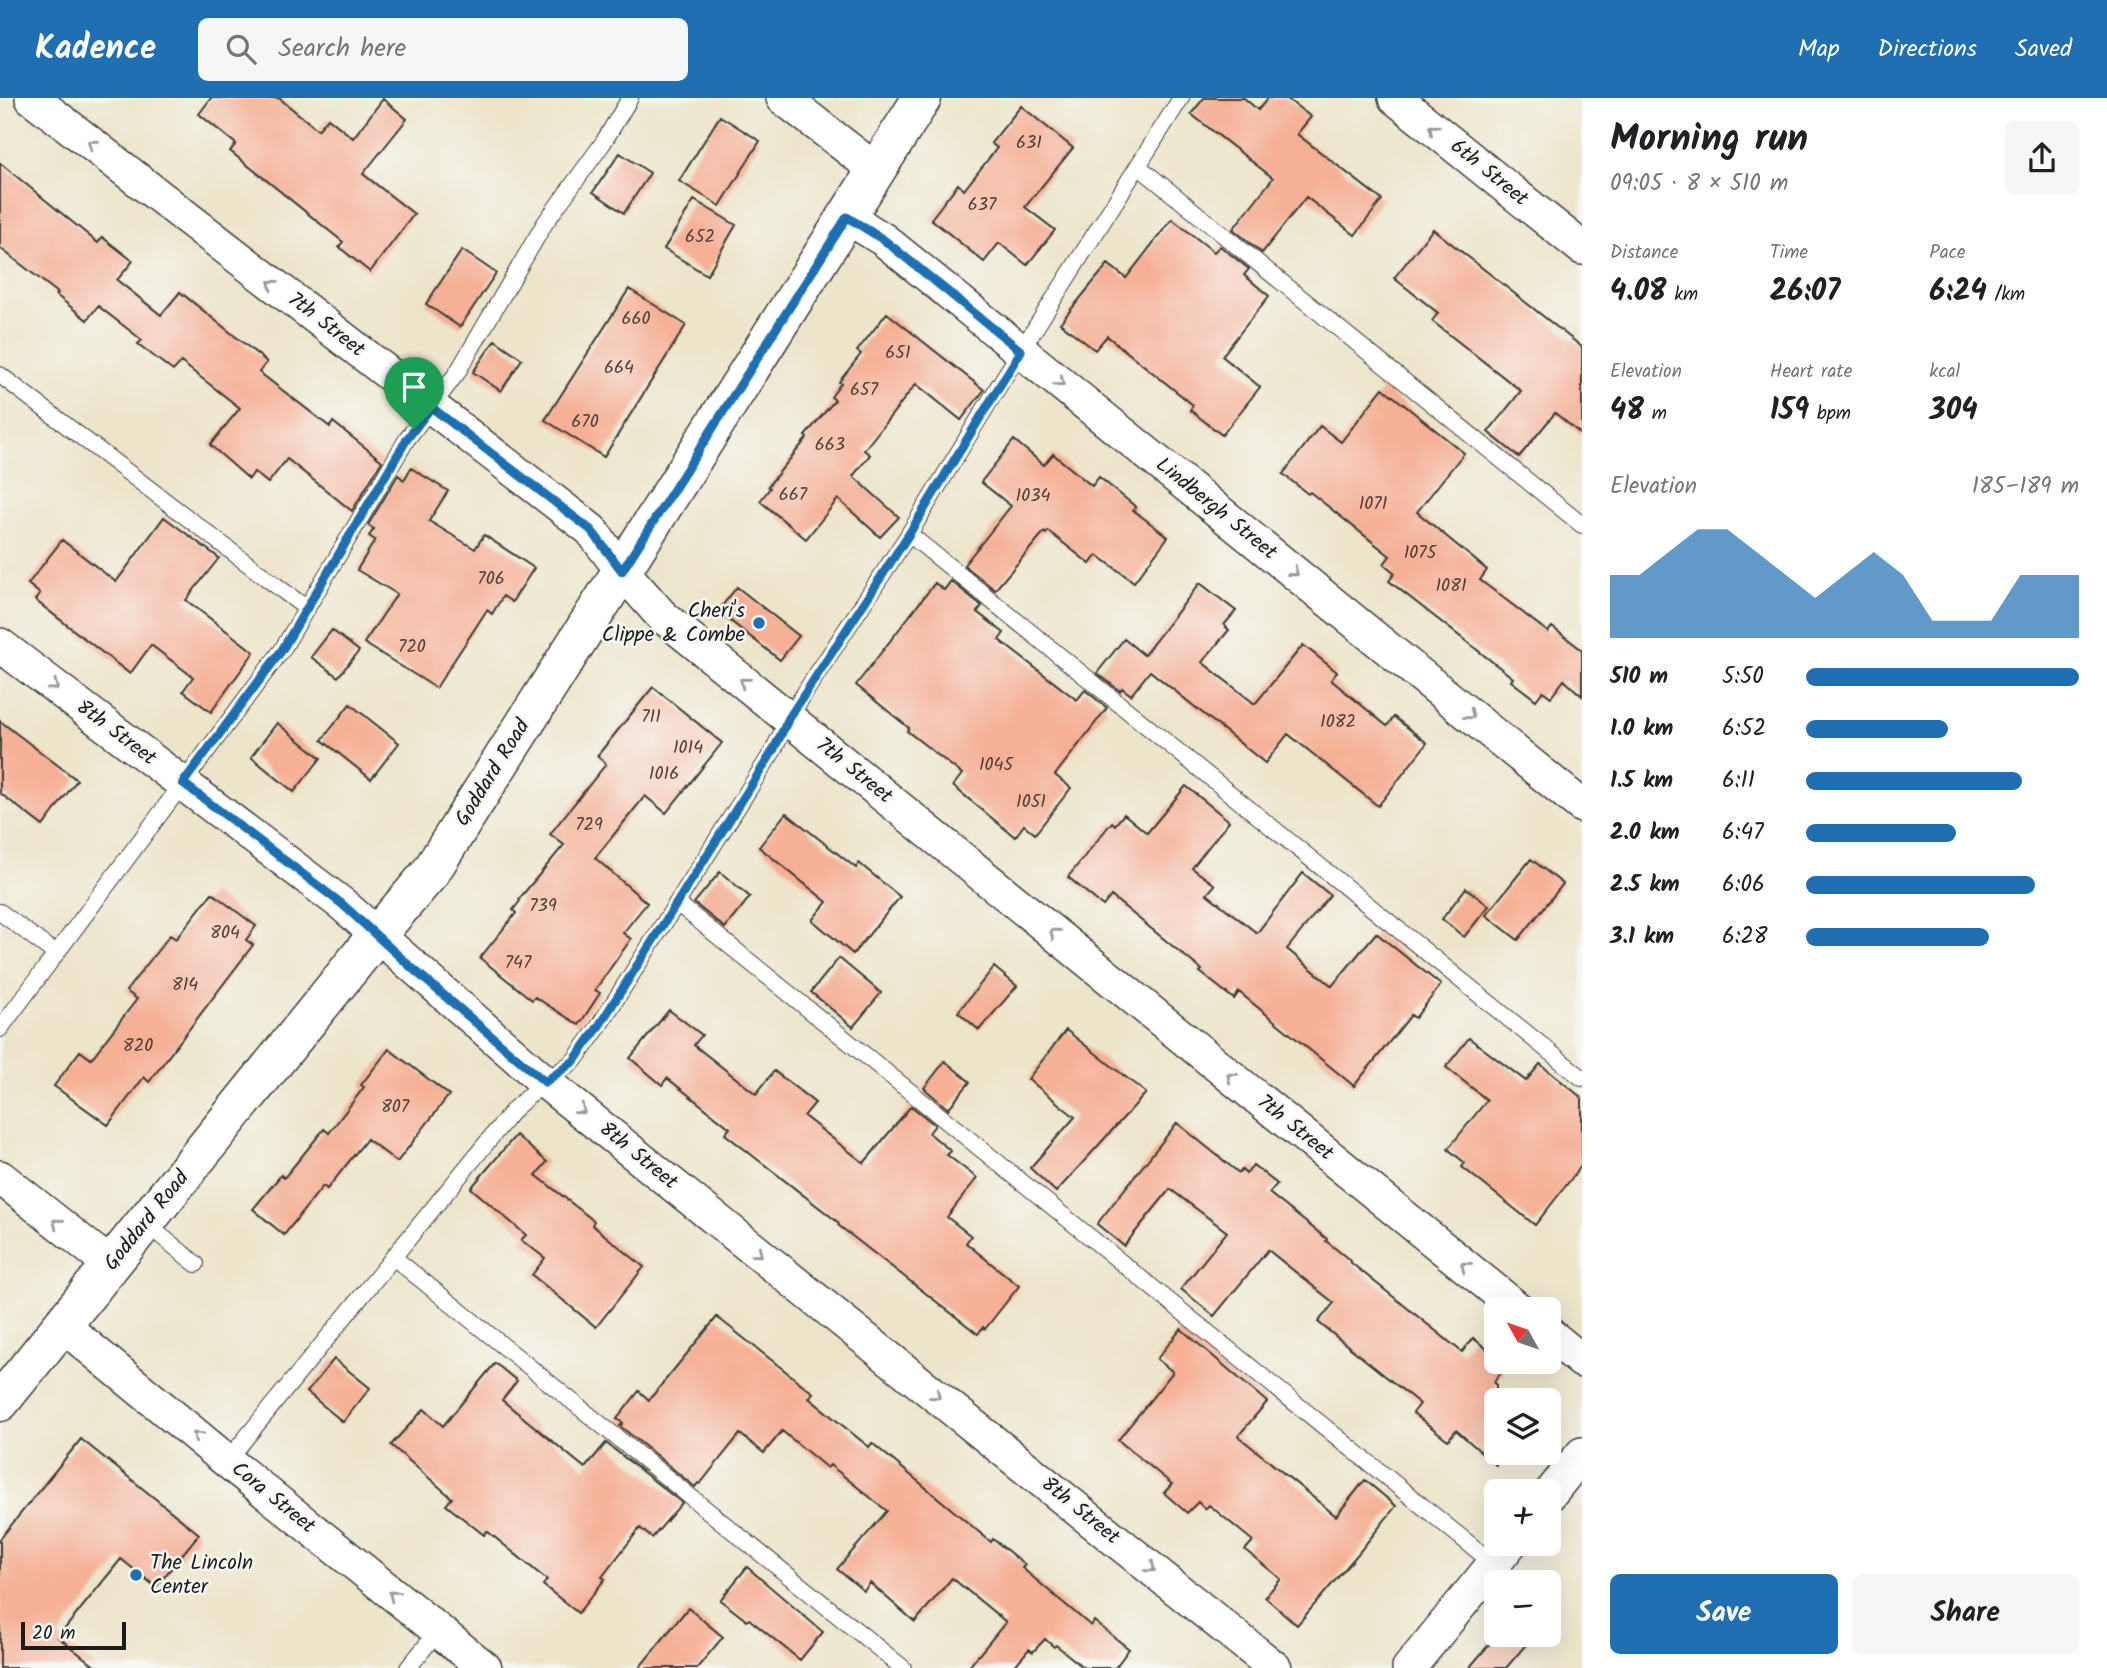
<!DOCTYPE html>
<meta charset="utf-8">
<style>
:root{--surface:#fff;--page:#f6f6f6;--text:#202124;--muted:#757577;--accent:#1f6fb2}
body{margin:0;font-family:Kalam,sans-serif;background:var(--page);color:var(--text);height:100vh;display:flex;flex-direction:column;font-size:26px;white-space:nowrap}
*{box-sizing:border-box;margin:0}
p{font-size:23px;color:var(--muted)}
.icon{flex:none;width:38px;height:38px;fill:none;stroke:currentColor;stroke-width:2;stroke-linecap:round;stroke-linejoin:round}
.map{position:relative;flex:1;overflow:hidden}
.panel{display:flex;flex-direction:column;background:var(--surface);width:525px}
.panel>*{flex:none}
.needle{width:46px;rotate:310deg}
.tools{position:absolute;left:1484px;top:1199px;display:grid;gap:14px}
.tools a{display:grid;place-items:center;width:77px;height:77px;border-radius:10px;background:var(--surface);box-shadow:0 7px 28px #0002;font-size:35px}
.scale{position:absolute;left:21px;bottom:18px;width:105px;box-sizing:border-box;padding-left:7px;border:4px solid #1c1c1c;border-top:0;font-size:19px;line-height:24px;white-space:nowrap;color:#1c1c1c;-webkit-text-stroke:5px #f6f6f2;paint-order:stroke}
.pin{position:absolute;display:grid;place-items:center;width:60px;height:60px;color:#fff;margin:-72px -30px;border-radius:50% 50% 50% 0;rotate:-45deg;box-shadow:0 0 7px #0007}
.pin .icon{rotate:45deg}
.round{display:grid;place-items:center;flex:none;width:74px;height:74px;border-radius:10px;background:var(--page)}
.headline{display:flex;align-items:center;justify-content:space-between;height:119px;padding:0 28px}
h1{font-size:38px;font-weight:700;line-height:52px}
.metrics{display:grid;grid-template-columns:repeat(3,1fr);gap:10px;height:119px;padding:7px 28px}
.metrics div{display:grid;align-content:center}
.metrics b{font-size:30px;font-weight:700}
.metrics small{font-size:19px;font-weight:400}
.metrics p{font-size:19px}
.chart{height:196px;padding:14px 28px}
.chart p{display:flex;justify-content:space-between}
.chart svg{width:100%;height:126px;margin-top:7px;fill:var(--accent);opacity:.7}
.cta{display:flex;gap:14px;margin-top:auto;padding:14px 28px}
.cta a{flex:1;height:80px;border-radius:10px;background:var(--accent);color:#fff;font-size:28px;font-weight:700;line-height:80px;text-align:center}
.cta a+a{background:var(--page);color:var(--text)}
ul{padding:0 28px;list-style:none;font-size:23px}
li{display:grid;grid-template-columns:112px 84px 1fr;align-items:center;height:52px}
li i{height:18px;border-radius:9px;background:var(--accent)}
header{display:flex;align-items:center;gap:42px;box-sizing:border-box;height:98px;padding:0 35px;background:var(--accent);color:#fff}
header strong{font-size:33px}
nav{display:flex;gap:38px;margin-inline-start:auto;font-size:24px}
.search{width:490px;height:63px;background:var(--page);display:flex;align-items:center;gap:18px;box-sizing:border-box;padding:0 24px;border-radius:10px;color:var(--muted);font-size:26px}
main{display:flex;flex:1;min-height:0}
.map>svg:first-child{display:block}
</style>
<header>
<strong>Kadence</strong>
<div class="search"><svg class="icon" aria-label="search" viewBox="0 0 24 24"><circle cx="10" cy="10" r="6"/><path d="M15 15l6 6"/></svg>Search here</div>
<nav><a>Map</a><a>Directions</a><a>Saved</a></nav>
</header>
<main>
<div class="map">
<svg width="1582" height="1570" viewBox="0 0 1582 1570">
<rect width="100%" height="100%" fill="#f6f6f2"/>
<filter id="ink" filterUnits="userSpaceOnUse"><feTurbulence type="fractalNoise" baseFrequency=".0143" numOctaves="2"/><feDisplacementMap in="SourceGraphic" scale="14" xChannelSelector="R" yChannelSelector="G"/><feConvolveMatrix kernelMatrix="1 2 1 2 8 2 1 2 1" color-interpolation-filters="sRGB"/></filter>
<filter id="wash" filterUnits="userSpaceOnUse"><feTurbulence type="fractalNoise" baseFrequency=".00686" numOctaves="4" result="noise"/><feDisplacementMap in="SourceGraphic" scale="28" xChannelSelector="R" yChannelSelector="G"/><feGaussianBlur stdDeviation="1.57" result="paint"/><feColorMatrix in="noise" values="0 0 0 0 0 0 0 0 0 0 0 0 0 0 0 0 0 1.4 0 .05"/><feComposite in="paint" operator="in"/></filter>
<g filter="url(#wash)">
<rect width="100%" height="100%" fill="#ede5ca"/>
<g id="blocks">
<path fill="#f5b095" d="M 211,0 L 279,0 L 318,32 L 328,20 L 353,40 L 383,1 L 407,21 L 363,76 L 414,116 L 370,174 L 339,149 L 343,144 L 230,53 L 236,46 L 199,16 Z
M 1204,0 L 1244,0 L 1258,12 L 1268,0 L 1286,0 L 1311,19 L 1297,36 L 1382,102 L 1355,137 L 1306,99 L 1262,155 L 1233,131 L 1273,80 L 1191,16 Z
M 1021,8 L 1073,50 L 1025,109 L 1055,132 L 1027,167 L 999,145 L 984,164 L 931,121 L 958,86 L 964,92 L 997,50 L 991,45 Z
M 720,18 L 760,43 L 720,108 L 679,83 Z
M 620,55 L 650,75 L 624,115 L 593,94 Z
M 0,65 L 98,145 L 102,139 L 133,163 L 117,182 L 161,217 L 180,194 L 267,264 L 259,274 L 330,329 L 333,324 L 382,363 L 352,413 L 287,361 L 268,385 L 254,374 L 249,381 L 210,347 L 240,310 L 181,264 L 173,273 L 138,246 L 142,242 L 98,208 L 87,222 L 56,197 L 58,195 L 0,150 Z
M 694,102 L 736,127 L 707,177 L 664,151 Z
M 1172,121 L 1214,154 L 1220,148 L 1249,171 L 1244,177 L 1269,198 L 1222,258 L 1260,289 L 1222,337 L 1190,312 L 1193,307 L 1107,238 L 1095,252 L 1060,225 L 1108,166 L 1126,180 Z
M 1433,131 L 1582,249 L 1582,337 L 1555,315 L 1519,359 L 1488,334 L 1521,293 L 1432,223 L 1438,215 L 1394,180 Z
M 462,152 L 496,175 L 460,229 L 426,206 Z
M 629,191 L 686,227 L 604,359 L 545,322 Z
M 887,215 L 984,292 L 961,322 L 916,286 L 864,352 L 870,357 L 853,378 L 899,419 L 880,439 L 838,401 L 806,441 L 760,403 L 770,390 L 768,388 L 807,340 L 805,338 L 835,302 L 831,299 L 841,285 L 839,284 L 861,256 L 857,253 Z
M 495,242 L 522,261 L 501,293 L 473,274 Z
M 1383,290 L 1464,355 L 1417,414 L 1487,472 L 1480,482 L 1548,534 L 1552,529 L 1582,552 L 1582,598 L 1564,582 L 1551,599 L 1543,593 L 1536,602 L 1511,583 L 1513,580 L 1389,483 L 1395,475 L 1384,466 L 1390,458 L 1310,394 L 1308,396 L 1283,376 L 1320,328 L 1341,344 Z
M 1014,342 L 1044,367 L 1053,356 L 1092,388 L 1099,379 L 1136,409 L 1133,412 L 1168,439 L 1134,484 L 1097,457 L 1090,466 L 1048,433 L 1046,436 L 1044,434 L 995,492 L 964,467 L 1011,408 L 981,384 Z
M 411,370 L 448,393 L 429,423 L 475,451 L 484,437 L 534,470 L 512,504 L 503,498 L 492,516 L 487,512 L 436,590 L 364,545 L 397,496 L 357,472 L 375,442 L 369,438 L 374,431 L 368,427 L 398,377 L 404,382 Z
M 164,419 L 219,460 L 186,502 L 254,554 L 211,614 L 183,593 L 193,579 L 151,547 L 130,576 L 35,502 L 40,496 L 28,486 L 62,442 L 116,484 Z
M 951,483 L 982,508 L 977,514 L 1004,535 L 999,542 L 1077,602 L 1085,592 L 1107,610 L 1055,677 L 1071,690 L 1035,736 L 1024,727 L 1015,739 L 953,688 L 962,676 L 907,633 L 909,630 L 856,587 L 935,485 L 944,492 Z
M 1200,485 L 1236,513 L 1224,527 L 1229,532 L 1202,564 L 1255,606 L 1303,547 L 1337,574 L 1331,582 L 1387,628 L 1394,619 L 1427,645 L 1378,708 L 1288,636 L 1265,665 L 1150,573 L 1131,597 L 1122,590 L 1120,593 L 1097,575 L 1124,541 L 1144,557 Z
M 737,489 L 799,538 L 780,562 L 718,513 Z
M 332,532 L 359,553 L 338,579 L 311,559 Z
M 653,589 L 722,645 L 666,715 L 645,698 L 595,760 L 647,805 L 623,835 L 631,841 L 595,892 L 600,895 L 579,927 L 535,899 L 532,902 L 480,860 L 516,815 L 513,812 L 520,803 L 519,801 L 564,747 L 550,736 L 606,666 L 597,658 Z
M 350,606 L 399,645 L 371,681 L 322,642 Z
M 0,623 L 77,682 L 43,728 L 0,695 Z
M 277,625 L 321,660 L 294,694 L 251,659 Z
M 1186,688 L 1229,723 L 1192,770 L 1215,787 L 1207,796 L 1257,835 L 1303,775 L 1330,797 L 1287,851 L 1332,888 L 1376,835 L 1441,887 L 1415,920 L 1411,917 L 1354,988 L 1239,894 L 1234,901 L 1200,874 L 1202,872 L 1111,798 L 1103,808 L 1068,779 L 1112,724 L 1115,727 L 1124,716 L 1147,735 Z
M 786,715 L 856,770 L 859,765 L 900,799 L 853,856 L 812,822 L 827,804 L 759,749 Z
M 1531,761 L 1563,786 L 1518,842 L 1486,817 Z
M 720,774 L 750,799 L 725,830 L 694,805 Z
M 1466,790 L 1489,808 L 1464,839 L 1442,821 Z
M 212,795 L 256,828 L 246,842 L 253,847 L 149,984 L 144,979 L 108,1027 L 54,988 L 80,953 L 91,961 L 137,901 L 126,893 L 170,837 L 176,841 Z
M 839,860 L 881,895 L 853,929 L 811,894 Z
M 994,869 L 1017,888 L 979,932 L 958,914 Z
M 669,912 L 702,937 L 694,947 L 756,996 L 774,973 L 815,1005 L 804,1018 L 864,1065 L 911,1008 L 935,1027 L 929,1035 L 951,1053 L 947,1057 L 977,1080 L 947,1119 L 971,1138 L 966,1145 L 1019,1188 L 985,1231 L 983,1229 L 978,1236 L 838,1127 L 839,1125 L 725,1036 L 730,1030 L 667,980 L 662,987 L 630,960 Z
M 1066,932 L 1146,995 L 1056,1094 L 1030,1070 L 1075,1019 L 1028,981 Z
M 1469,940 L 1526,983 L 1540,966 L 1582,1000 L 1582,1067 L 1535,1127 L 1462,1069 L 1465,1065 L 1448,1051 L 1487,1002 L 1446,969 Z
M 389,951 L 449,997 L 397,1064 L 367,1041 L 327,1091 L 323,1088 L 284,1137 L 253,1111 L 281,1077 L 284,1080 L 324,1031 L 329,1035 L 364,989 L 361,987 Z
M 945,963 L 970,984 L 948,1011 L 924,990 Z
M 1177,1025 L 1239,1075 L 1242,1072 L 1246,1076 L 1253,1067 L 1277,1086 L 1269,1095 L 1327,1141 L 1326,1143 L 1351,1163 L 1350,1164 L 1462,1254 L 1473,1240 L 1496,1258 L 1496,1264 L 1503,1264 L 1507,1267 L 1494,1284 L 1496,1286 L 1496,1367 L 1456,1332 L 1448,1342 L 1413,1315 L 1420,1306 L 1318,1224 L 1334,1205 L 1268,1152 L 1214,1218 L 1181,1191 L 1227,1134 L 1170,1091 L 1124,1148 L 1097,1126 Z
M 516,1037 L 547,1064 L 536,1077 L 594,1123 L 592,1127 L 644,1169 L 596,1229 L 532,1177 L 545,1160 L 521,1142 L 526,1137 L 471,1090 Z
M 717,1219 L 813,1295 L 809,1300 L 869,1349 L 872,1345 L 991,1444 L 993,1441 L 1025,1467 L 1022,1470 L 1091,1528 L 1094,1523 L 1129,1551 L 1115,1570 L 1084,1570 L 1056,1547 L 1054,1549 L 1045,1541 L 1033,1554 L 1029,1551 L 1013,1570 L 968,1570 L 1006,1524 L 952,1480 L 915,1524 L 870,1485 L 864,1493 L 837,1471 L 887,1413 L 830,1367 L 827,1370 L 782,1333 L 764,1355 L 740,1336 L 700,1386 L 698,1385 L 695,1389 L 620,1328 L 623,1325 L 617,1321 L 639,1293 L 649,1302 Z
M 1181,1231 L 1267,1304 L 1238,1338 L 1336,1418 L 1365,1382 L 1396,1408 L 1357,1457 L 1297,1527 L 1265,1499 L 1281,1481 L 1245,1452 L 1253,1443 L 1209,1407 L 1205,1411 L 1198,1404 L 1187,1415 L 1164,1395 L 1172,1386 L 1118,1342 L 1173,1274 L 1157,1261 Z
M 334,1261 L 370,1290 L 343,1324 L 307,1294 Z
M 495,1265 L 517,1283 L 502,1302 L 585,1370 L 606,1345 L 682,1405 L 652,1440 L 640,1430 L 602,1479 L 605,1481 L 578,1515 L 543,1487 L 547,1482 L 487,1433 L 484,1437 L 446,1407 L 452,1400 L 391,1347 L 424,1311 L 443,1328 Z
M 81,1341 L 199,1436 L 156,1489 L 121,1461 L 58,1539 L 97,1570 L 0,1570 L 0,1441 Z
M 747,1469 L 823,1534 L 800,1562 L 749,1521 L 747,1523 L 720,1502 Z
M 688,1510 L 723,1539 L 697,1570 L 639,1570 Z
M 1498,1536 L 1535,1536 L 1506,1570 L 1469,1570 Z"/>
</g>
</g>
<g filter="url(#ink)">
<use href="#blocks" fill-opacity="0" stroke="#3b3a36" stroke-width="2"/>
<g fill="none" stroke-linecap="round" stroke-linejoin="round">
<g stroke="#3b3a36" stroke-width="18">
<path id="service" d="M 1138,68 L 1582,427
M 0,277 L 307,511
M 909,436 L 1582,980
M 677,805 L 1494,1466
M 0,814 L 56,856
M 0,931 L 282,552 L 407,341 L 457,275 L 545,125 L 603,45 L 630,0
M 145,1125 L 196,1166
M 393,1159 L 903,1570
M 227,1363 L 515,1010 L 545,984 L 574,963 L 597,931 L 773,653 L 789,620 L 809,588 L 909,436 L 1003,281 L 1181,0
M 408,1570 L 438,1533"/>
</g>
<g stroke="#3b3a36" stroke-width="36">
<path id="minor" d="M 32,0 L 591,432 L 622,473 L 662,518 L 1518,1211
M 783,0 L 876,72
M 1395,0 L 1582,150
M 847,119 L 884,142 L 1582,708
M 0,547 L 342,806 L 545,984 L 1275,1570
M 0,1079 L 111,1167
M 62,1227 L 227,1363 L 485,1570
M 1549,1236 L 1582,1263
M 1549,1397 L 1582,1356
M 1409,1570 L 1510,1446"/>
</g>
<g stroke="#3b3a36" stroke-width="41">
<path id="tertiary" d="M 0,1304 L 377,837 L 430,775 L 922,0"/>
</g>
<use href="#service" stroke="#fff" stroke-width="16"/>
<use href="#minor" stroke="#fff" stroke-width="33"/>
<use href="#tertiary" stroke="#fff" stroke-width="38"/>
</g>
<defs><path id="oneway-chevron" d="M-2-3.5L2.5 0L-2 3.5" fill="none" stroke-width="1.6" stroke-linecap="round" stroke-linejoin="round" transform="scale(1.75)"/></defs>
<g stroke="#999">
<use href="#oneway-chevron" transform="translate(1433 31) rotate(-141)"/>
<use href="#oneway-chevron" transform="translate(92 46) rotate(-142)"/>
<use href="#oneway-chevron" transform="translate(272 186) rotate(-142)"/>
<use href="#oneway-chevron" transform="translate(1060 284) rotate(39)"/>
<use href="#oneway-chevron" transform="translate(1294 474) rotate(39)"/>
<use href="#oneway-chevron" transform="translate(744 584) rotate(-141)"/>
<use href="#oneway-chevron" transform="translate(54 588) rotate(37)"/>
<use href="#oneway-chevron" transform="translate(1470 617) rotate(39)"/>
<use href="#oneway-chevron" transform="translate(1054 835) rotate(-141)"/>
<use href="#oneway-chevron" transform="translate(1231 979) rotate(-141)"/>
<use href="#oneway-chevron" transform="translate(581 1012) rotate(39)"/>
<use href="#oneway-chevron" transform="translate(57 1125) rotate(-141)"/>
<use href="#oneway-chevron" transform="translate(758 1155) rotate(39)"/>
<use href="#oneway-chevron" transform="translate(1465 1168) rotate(-141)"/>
<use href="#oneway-chevron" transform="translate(936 1297) rotate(39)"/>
<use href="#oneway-chevron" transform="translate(197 1338) rotate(-140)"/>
<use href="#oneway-chevron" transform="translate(1151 1470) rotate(39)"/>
<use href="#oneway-chevron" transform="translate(393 1497) rotate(-141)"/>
</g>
</g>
<g fill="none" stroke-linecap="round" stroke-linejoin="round" filter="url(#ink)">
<g stroke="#fff" stroke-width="14">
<path id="route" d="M 847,119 L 884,142 L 1021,253 L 909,436 L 789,620 L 773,653 L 597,931 L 574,963 L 545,984 L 412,870 L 342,806 L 183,685 L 282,552 L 407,341 L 431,309 L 591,432 L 622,473 Z"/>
</g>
<use href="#route" stroke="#1f6fb2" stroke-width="9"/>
</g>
<g fill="#1f6fb2" stroke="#f6f6f2" stroke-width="2.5">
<circle cx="759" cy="525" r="7"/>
<circle cx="136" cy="1477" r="7"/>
</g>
<g text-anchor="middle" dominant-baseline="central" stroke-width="5" stroke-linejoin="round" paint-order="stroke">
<g font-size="18" fill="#52413a">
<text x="1029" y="45">631</text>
<text x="982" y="107">637</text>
<text x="700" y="139">652</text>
<text x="636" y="221">660</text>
<text x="898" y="255">651</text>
<text x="619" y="270">664</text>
<text x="864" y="292">657</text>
<text x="585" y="324">670</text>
<text x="830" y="347">663</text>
<text x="793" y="397">667</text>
<text x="1033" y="398">1034</text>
<text x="1373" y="406">1071</text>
<text x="1420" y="455">1075</text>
<text x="491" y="481">706</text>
<text x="1451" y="488">1081</text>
<text x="412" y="549">720</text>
<text x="651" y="619">711</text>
<text x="1338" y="624">1082</text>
<text x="688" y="650">1014</text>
<text x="996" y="667">1045</text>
<text x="664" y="676">1016</text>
<text x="1031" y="704">1051</text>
<text x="589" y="727">729</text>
<text x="543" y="808">739</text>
<text x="225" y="835">804</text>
<text x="518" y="865">747</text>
<text x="185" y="887">814</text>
<text x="138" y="948">820</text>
<text x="395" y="1009">807</text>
</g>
<g font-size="21" fill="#1c1c1c" stroke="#f6f6f2">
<text transform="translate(1489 75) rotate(39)">6th Street</text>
<text transform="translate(326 227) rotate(38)">7th Street</text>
<text transform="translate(1216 411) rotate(39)">Lindbergh Street</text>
<text transform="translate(116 635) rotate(37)">8th Street</text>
<text transform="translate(854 673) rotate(39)">7th Street</text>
<text transform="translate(493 675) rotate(-58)">Goddard Road</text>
<text transform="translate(1295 1030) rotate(39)">7th Street</text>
<text transform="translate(638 1058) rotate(39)">8th Street</text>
<text transform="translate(147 1123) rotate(-51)">Goddard Road</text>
<text transform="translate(273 1400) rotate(39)">Cora Street</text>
<text transform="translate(1080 1413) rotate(39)">8th Street</text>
</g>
<g font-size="21" fill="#1c1c1c" stroke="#f6f6f2" text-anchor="end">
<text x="745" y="513">Cheri's<tspan x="745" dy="24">Clippe &amp; Combe</tspan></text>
<text x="150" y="1465" text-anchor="start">The Lincoln<tspan x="150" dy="24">Center</tspan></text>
</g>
</g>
</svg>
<div class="tools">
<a><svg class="needle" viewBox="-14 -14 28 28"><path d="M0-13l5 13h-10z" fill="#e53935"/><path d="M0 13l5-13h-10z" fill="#757577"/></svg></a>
<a><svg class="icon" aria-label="layers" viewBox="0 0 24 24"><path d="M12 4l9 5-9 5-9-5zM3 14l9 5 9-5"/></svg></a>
<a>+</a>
<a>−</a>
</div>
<div class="scale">20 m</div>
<div class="pin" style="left:414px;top:331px;background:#1e9e55"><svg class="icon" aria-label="arrive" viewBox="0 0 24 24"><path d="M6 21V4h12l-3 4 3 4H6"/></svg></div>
</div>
<section class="panel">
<div class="headline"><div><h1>Morning run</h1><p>09:05 · 8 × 510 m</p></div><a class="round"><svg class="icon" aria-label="share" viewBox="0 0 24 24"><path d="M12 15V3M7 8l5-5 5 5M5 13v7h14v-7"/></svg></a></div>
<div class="metrics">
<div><p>Distance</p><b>4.08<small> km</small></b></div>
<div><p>Time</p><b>26:07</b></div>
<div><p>Pace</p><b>6:24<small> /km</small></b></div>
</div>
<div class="metrics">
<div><p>Elevation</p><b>48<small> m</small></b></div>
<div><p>Heart rate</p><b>159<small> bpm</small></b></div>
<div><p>kcal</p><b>304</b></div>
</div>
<div class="chart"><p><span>Elevation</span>185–189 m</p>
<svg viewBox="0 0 160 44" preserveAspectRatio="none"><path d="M0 44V22L10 22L20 14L30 6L40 6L50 14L60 22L70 30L80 22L90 14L100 22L110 38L120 38L130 38L140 22L150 22L160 22V44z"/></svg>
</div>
<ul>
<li><b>510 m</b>5:50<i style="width:100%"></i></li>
<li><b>1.0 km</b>6:52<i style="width:52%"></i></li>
<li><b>1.5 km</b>6:11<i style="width:79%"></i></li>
<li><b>2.0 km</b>6:47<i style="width:55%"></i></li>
<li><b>2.5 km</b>6:06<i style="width:84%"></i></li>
<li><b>3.1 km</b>6:28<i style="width:67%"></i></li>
</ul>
<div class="cta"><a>Save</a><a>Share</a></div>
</section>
</main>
